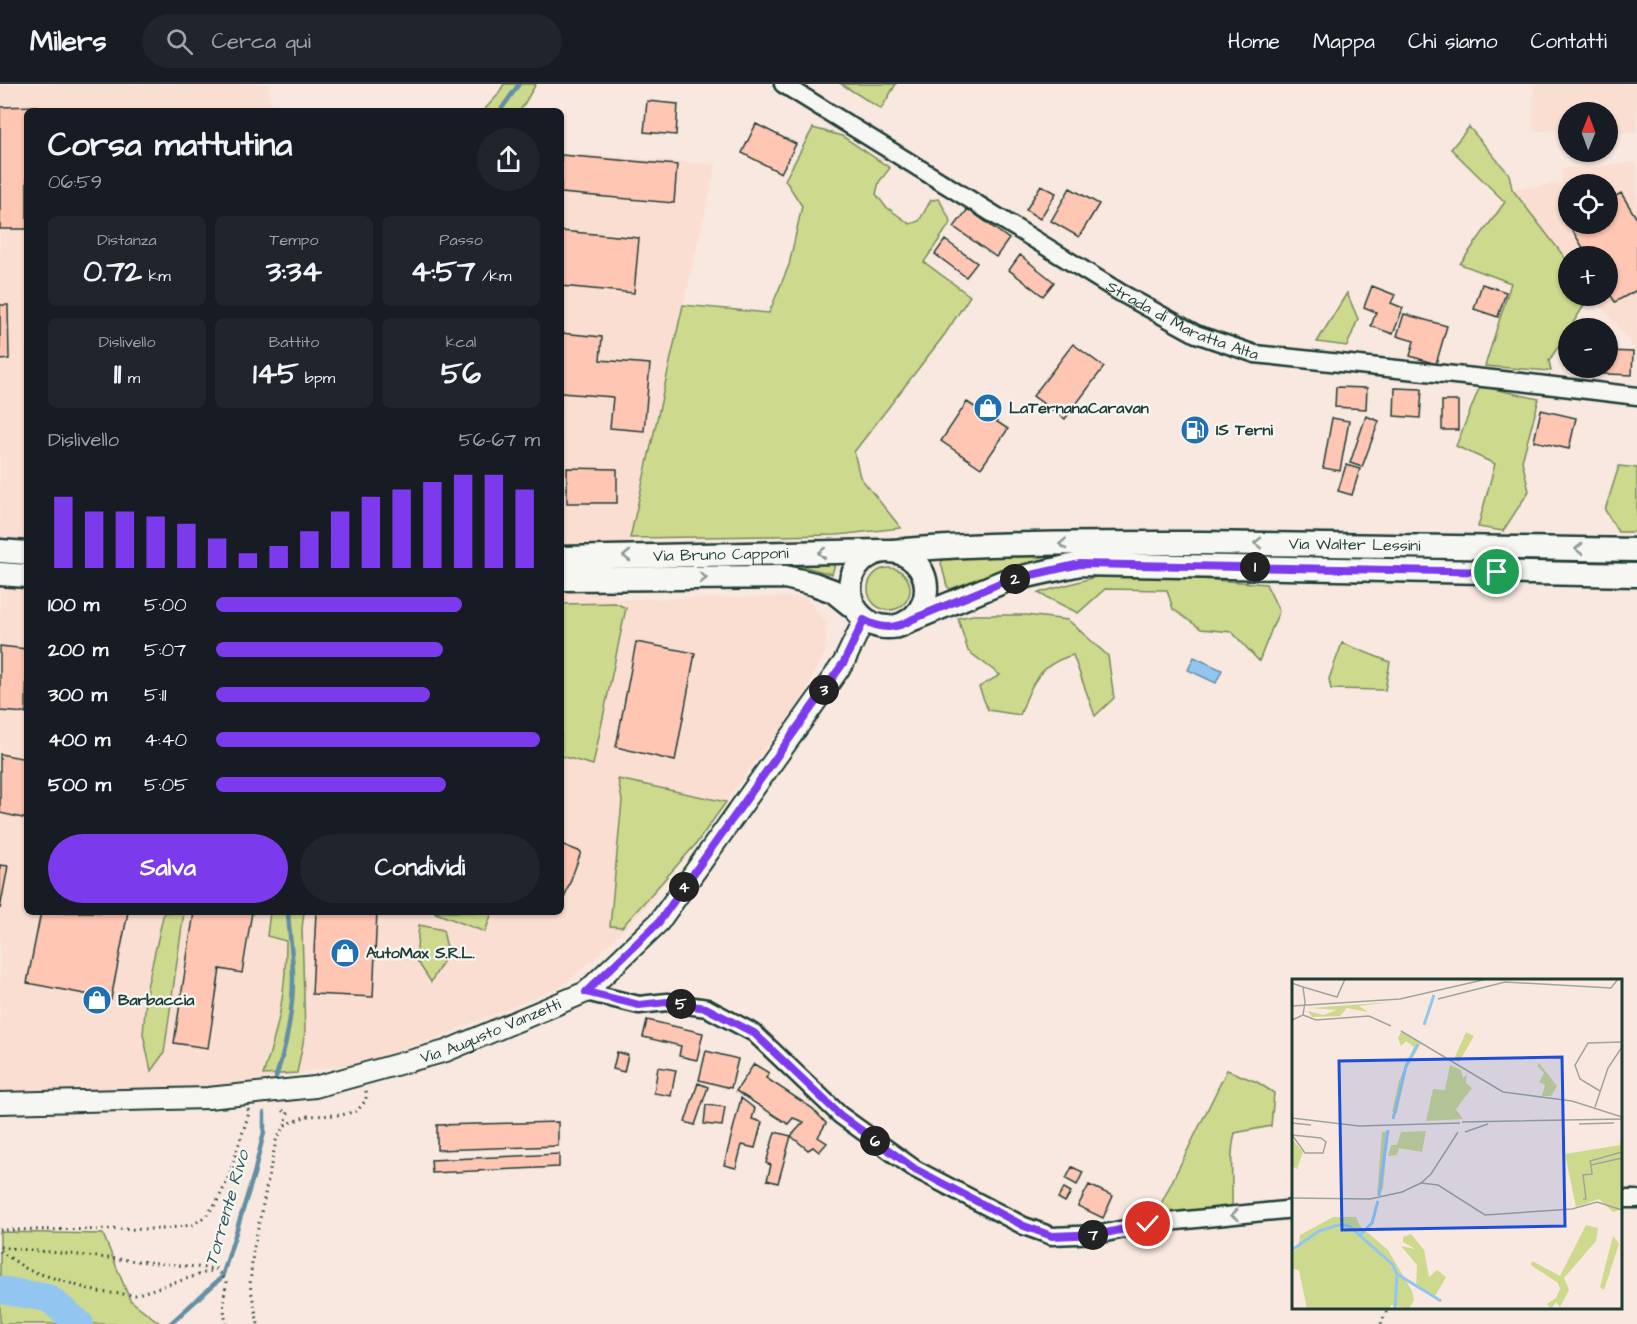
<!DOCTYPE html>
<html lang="it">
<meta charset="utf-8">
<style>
:root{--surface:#171b24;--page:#20242c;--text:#f1f3f6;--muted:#9ea1a6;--line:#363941;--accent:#7c3aed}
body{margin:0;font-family:"Architects Daughter",sans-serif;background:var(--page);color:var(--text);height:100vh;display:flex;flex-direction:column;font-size:22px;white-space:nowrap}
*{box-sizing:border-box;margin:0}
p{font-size:20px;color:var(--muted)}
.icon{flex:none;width:33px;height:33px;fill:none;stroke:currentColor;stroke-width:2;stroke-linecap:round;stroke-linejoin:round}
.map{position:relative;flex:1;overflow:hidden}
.side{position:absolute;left:24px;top:24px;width:540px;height:807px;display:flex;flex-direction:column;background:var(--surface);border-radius:9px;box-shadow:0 2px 4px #0004}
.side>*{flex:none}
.needle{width:39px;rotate:1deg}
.controls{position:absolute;left:1558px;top:18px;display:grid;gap:12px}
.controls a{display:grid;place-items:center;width:60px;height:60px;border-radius:50%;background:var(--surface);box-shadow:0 2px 4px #0004;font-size:30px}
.pin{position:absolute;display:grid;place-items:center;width:51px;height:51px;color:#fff;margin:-26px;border:3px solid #fff;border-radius:50%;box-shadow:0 2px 6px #0007}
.km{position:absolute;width:30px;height:30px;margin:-15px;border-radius:50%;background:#222;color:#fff;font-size:16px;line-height:30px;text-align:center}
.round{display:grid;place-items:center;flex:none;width:63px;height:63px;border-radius:32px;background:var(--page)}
.summary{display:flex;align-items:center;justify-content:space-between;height:102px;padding:0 24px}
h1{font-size:33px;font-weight:700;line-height:45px}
.figures{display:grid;grid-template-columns:repeat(3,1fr);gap:9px;height:102px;padding:6px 24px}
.figures div{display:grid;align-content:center;border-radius:9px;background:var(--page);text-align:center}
.figures b{font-size:30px;font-weight:700}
.figures small{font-size:16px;font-weight:400}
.figures p{font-size:16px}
.chart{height:168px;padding:12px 24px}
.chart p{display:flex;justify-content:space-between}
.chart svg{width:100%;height:108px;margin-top:6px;stroke:var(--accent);stroke-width:6}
.button{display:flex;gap:12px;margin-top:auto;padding:12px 24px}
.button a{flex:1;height:69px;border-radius:36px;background:var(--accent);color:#fff;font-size:24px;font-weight:700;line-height:69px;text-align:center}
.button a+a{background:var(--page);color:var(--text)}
ul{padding:0 24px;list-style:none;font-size:20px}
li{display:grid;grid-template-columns:96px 72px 1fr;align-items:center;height:45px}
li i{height:15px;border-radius:8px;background:var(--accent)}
header{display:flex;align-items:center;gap:36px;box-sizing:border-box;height:84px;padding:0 30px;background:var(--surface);border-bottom:2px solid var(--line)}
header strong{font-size:28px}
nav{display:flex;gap:33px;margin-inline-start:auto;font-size:21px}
.search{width:420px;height:54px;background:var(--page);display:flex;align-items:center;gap:15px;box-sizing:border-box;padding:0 21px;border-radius:33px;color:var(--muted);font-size:22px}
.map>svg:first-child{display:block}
</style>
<header>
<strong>Milers</strong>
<div class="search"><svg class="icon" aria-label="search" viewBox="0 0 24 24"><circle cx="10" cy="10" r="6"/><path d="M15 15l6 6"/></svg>Cerca qui</div>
<nav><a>Home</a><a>Mappa</a><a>Chi siamo</a><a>Contatti</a></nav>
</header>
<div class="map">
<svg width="1637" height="1240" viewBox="0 0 1637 1240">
<rect width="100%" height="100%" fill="#f8e8df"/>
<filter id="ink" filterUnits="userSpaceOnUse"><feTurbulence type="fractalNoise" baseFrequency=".0167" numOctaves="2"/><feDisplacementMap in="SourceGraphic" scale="12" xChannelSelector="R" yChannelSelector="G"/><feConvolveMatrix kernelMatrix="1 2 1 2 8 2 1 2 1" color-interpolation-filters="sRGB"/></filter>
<g filter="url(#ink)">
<path fill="#faded2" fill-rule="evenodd" d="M 0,0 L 269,0 L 271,27 L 27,27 L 27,828 L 561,828 L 561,69 L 716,80 L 616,515 L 805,513 L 827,539 L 825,569 L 801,617 L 645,824 L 594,875 L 561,903 L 414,963 L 351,980 L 282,992 L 201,1003 L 0,1008 Z
M 1534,0 L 1637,0 L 1637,49 L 1608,49 L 1608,28 L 1569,28 L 1569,48 L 1533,47 Z
M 1637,78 L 1637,268 L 1594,212 L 1608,212 L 1608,172 L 1569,172 L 1569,179 L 1512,105 L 1562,99 L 1562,85 ZM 1569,100 L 1608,100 L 1608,140 L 1569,140 Z"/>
<path fill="#cdd98c" stroke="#768b60" stroke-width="1.5" d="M 504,0 L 536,0 L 520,27 L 483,27 L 497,12 Z
M 841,0 L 896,0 L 881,25 Z
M 1469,43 L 1509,90 L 1512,105 L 1569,179 L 1569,212 L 1590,212 L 1549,277 L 1551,287 L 1485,282 L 1511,199 L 1460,180 L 1505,118 L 1451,65 Z
M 813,44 L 842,52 L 890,84 L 879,98 L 876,110 L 885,122 L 910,140 L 919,137 L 931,116 L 939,115 L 951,138 L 924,178 L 970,212 L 945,250 L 854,368 L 860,393 L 901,444 L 837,451 L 630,454 L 683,221 L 769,229 L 789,181 L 802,122 L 785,96 Z
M 1347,209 L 1358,235 L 1347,262 L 1317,258 Z
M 1480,302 L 1539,315 L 1522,377 L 1529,407 L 1503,447 L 1478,443 L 1495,380 L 1456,362 Z
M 1619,382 L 1637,384 L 1637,448 L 1618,448 L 1605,426 Z
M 1048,471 L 1051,478 L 1000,488 L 950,505 L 947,502 L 941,479 L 944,473 L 950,473 Z
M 836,477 L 832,490 L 793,480 Z
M868 505a21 21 0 1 1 42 0a21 21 0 1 1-42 0Z
M 1148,491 L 1266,500 L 1279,527 L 1259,577 L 1232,548 L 1201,545 L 1173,525 L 1167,506 L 1105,505 L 1078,529 L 1038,509 L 1099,492 Z
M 615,519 L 626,524 L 593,681 L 561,672 L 561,520 Z
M 973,531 L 1026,531 L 1068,536 L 1108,572 L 1114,614 L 1095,632 L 1073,571 C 1038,581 1032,599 1020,631 L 988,626 L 979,603 L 1000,591 L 968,567 L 958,534 Z
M 1342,559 L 1390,578 L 1385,606 L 1331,605 L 1329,595 Z
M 618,695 L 726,718 L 696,760 L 622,843 L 610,842 L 622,717 Z
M 164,828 L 184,828 L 164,969 L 151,987 L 143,950 L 147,903 Z
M 270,828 L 304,828 L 302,845 L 305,949 L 297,989 L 263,991 C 279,943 286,908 286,857 L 267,852 Z
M 433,828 L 490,828 L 492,829 L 485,848 Z
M 419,841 L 443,846 L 448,869 L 431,898 L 416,875 Z
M 1227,986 L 1257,998 L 1274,1009 L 1271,1042 L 1235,1049 C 1229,1073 1233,1099 1232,1123 L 1155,1132 Z
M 0,1148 L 103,1150 L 130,1216 L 161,1240 L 0,1240 Z"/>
<path fill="#92c6f0" stroke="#648fa5" stroke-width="1.5" d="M 1194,573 L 1222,586 L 1216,599 L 1188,586 Z"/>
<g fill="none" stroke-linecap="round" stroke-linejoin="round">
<path stroke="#648fa5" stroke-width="4.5" d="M 500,27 L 519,0
M 276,993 C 287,960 293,927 293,893 C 293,871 289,849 288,828
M 170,1240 L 222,1193 L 254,1090 L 264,1048 L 264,1029"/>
<path stroke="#92c6f0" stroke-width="28" d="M 0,1206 L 48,1214 L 80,1240"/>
</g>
<path fill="#fec6b3" stroke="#1f3d34" stroke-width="1.5" d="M 647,17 L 678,20 L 676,51 L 644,48 Z
M 36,22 L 36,27 L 27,27 L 27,145 L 0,145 L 0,23 Z
M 756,40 L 796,60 L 781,89 L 742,69 Z
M 561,71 L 677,81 L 674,119 L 561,109 Z
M 1041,101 L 1056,109 L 1040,135 L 1026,126 Z
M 1070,104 L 1099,120 L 1079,153 L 1051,137 Z
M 1621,109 L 1637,135 L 1637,206 L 1615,218 L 1608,207 L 1608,172 L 1588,172 L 1569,141 L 1608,140 L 1608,117 Z
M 968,125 L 1009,155 L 996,173 L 954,143 Z
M 561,147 L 639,154 L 634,209 L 561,202 Z
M 945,156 L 977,179 L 966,193 L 935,170 Z
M 1020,171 L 1054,198 L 1043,212 L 1009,186 Z
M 1482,200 L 1506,208 L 1498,233 L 1474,225 Z
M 1372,202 L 1395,211 L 1391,219 L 1403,224 L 1393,250 L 1371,242 L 1376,228 L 1364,223 Z
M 0,221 L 8,221 L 9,275 L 0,276 Z
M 1404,230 L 1447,242 L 1436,280 L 1410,272 L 1414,257 L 1397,252 Z
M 561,249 L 602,253 L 600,276 L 650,280 L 644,347 L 610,344 L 613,313 L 561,309 Z
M 1073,260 L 1104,283 L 1065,335 L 1033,312 Z
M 1608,267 L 1633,268 L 1632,291 L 1584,289 L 1584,284 L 1608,284 Z
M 1336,303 L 1367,304 L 1366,325 L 1335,323 Z
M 1395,304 L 1422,305 L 1420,334 L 1394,332 Z
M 1442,317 L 1458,317 L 1458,346 L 1442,346 Z
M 967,318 L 1008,345 L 981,384 L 941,357 Z
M 1541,326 L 1576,334 L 1569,365 L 1534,357 Z
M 1366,332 L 1379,337 L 1362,383 L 1350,379 Z
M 1332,334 L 1349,337 L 1340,387 L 1323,384 Z
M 1346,381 L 1360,385 L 1352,411 L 1338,407 Z
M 567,384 L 617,385 L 617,419 L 567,419 Z
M 636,558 L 695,569 L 675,677 L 616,663 Z
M 0,562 L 27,565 L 26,629 L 0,627 Z
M 0,670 L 27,675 L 27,735 L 0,729 Z
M 561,760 L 581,768 L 561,823 Z
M 0,781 L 8,782 L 0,825 Z
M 41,828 L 128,828 L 111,915 L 27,899 Z
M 194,828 L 252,828 L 242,889 L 220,885 L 208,964 L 174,959 Z
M 316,828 L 377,828 L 373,913 L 312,910 Z
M 647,936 L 703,949 L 697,976 L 679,972 L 681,962 L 643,953 Z
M 706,967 L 738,975 L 731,1004 L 699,996 Z
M 617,968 L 628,971 L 624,988 L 613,985 Z
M 754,980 L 769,989 L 766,994 L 812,1024 L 826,1039 L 818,1053 L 827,1059 L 819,1068 L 813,1063 L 808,1066 L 791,1052 L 804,1038 L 793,1034 L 788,1040 L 736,1007 Z
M 658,983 L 676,986 L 671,1012 L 654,1009 Z
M 698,999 L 708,1003 L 695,1041 L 685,1038 Z
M 741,1014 L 755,1025 L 752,1035 L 762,1038 L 755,1064 L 742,1061 L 736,1084 L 724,1081 Z
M 706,1021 L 725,1023 L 722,1042 L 704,1040 Z
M 558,1038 L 558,1062 L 437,1066 L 437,1041 Z
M 775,1048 L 791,1052 L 778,1099 L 767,1096 L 771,1081 L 766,1079 Z
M 559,1070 L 559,1083 L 432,1089 L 431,1076 Z
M 1072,1083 L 1083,1088 L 1077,1101 L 1066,1095 Z
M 1089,1101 L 1113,1112 L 1103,1134 L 1078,1122 Z
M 1064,1104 L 1071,1108 L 1065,1118 L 1058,1114 Z"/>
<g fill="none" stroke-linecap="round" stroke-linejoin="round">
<g stroke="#1f3d34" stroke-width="21">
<g id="minor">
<path id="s1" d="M 783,0 L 1121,209 L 1196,250 L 1255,270 L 1521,298 L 1637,312"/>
<path d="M 586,908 L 639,921 L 667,918 L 707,924 L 754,949 L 840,1031 L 915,1085 L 1024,1142 L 1052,1152 L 1101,1150 L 1148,1140 L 1294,1125"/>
<path d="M 1620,1115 L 1637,1115"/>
</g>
</g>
<g stroke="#1f3d34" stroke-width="24">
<g id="tertiary">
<path id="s2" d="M 0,1019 L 208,1014 L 315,1003 L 446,967 L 586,908 L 659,838 L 844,578 L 864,536"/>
</g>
</g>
<g stroke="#1f3d34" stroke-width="27">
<g id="secondary">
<circle cx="888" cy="505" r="38"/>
<path d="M 0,467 L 27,469"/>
<path id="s3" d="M 893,467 C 996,458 1099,459 1202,459 C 1347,460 1492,463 1637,466"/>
<path id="s4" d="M 561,474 L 881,467"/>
<path d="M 0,490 L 27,492"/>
<path d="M 561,495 L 785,493 L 814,500 L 833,507 L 853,523"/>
<path d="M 913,535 L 1005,497 L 1080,480 L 1637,491"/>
</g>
</g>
<path stroke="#1f3d34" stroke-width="3" stroke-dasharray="1.5 4.5" stroke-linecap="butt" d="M 285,1041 L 307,1032 L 341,1031 L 357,1027 L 366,1016 L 366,1006
M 0,1146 L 162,1145 L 192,1141 L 206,1132 L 217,1118 L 227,1097 L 249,1029 L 248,1025
M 0,1163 L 216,1185 L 227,1197 L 223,1218 L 226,1240
M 0,1167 L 28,1186 L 98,1208 L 135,1211 L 214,1186
M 258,1240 L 250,1201 L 253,1168 L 276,1057 L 285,1041 L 288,1028 L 280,1026
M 1381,1240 L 1388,1224"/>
<use href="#minor" stroke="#f6f6f2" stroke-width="16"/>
<use href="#tertiary" stroke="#f6f6f2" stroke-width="20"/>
<use href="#secondary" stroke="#f6f6f2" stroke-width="22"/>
</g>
<defs><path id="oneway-chevron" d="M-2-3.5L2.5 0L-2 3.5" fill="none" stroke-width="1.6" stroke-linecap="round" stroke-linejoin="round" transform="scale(1.5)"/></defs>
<g stroke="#8a9a93">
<use href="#oneway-chevron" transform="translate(1258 459) rotate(-180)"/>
<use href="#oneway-chevron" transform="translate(1063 460) rotate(178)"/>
<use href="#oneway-chevron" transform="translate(1579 465) rotate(-179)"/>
<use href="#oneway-chevron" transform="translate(822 469) rotate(179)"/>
<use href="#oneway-chevron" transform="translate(627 472) rotate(179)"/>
<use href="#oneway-chevron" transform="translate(703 494)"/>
<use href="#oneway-chevron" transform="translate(1235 1131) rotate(174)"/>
</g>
</g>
<g fill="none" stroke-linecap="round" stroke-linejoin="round" filter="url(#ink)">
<g stroke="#fff" stroke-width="12">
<path id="route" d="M 1148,1140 L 1101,1150 L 1052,1152 L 1024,1142 L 915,1085 L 840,1031 L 754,949 L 706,924 L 667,918 L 639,921 L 586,908 L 659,838 L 844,578 L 864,536 C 882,546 896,545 913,535 L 1005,497 L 1080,480 L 1497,488"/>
</g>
<use href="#route" stroke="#7c3aed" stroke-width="8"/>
</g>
<defs>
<g id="shop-disc" transform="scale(1.5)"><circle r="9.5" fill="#1f6fb2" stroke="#f6f6f2"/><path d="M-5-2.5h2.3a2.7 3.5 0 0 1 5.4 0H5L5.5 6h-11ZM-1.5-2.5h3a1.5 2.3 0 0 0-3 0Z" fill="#fff"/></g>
<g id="fuel-disc" transform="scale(1.5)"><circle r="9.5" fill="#1f6fb2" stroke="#f6f6f2"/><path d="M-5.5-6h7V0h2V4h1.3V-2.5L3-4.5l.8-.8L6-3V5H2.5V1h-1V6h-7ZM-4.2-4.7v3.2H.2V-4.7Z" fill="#fff"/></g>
</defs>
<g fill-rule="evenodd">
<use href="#shop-disc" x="988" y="324"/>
<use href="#fuel-disc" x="1195" y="346"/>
<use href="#shop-disc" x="345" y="869"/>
<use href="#shop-disc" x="97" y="916"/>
</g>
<g text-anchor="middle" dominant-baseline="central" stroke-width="4.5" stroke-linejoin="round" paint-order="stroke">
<g font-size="16" fill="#1f3d34" stroke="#f6f6f2">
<text stroke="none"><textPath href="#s1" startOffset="465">Strada di Maratta Alta</textPath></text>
<text stroke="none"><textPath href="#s3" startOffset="462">Via Walter Lessini</textPath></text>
<text stroke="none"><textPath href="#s4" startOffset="160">Via Bruno Capponi</textPath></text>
<text stroke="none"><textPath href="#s2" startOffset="500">Via Augusto Vanzetti</textPath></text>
</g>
<g font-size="16" font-weight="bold" fill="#1f3d34" stroke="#f6f6f2" text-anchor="start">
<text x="1009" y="324">LaTernanaCaravan</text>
<text x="1216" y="346">IS Terni</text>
<text x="366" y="869">AutoMax S.R.L.</text>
<text x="118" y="916">Barbaccia</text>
</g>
<g font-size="18" font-style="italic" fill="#36585a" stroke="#f6f6f2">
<text transform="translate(227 1124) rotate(-74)">Torrente Rivo</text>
</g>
</g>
<g transform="translate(1292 895)">
<rect width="330" height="330" fill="#f8e8df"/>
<path d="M 100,23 L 67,27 L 76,33 L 55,29 L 48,37 L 20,38 L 16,32 L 31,36 L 45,31 L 19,29 ZM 109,53 L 129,64 L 115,89 L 105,134 L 100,133 L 107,102 L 122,68 L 114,62 L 109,67 L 106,59 ZM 174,53 L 182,57 L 167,83 L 162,80 ZM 247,84 L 265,107 L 259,117 L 250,117 L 253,106 L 247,103 L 252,94 L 245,87 ZM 158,86 L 169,91 L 171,99 L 175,95 L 174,104 L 180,109 L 164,130 L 171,140 L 134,142 L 141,110 L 153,111 ZM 96,152 L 91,210 L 85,216 L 90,153 ZM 134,152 L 130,173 L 107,169 L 105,176 L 96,177 L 99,166 L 105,166 L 109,153 ZM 330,154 L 330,230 L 321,233 L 307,220 L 284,228 L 273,175 L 328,166 ZM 0,160 L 11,173 L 5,190 L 0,187 ZM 41,238 L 64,238 L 68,247 L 96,271 L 120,312 L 122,321 L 117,330 L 99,326 L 97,330 L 15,330 L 7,291 L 0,290 L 0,274 L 6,269 L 8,256 ZM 294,246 L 306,249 L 304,262 L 272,299 L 277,311 L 268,328 L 264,323 L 259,330 L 255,325 L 264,319 L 268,310 L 266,304 L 239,286 L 240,282 L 268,297 ZM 119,255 L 132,271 L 137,298 L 145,291 L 154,298 L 143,317 L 124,309 L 125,286 L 109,267 L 123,270 L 111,263 L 111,258 ZM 321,257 L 327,265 L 312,311 L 308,308 Z" fill="#cdd98c"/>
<path fill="none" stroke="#92c6f0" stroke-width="3" d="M 132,46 L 142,16M 101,140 L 114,87 L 126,65M 87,217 L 96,151M 68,256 L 80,244 L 86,222M 0,271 L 27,252 L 46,246 L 57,247 L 101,286 L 105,295 L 103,330M 105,295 L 149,322"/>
<path fill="none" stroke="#a1a49b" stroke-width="1.5" d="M 0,4 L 11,8 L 13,23 L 11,36 L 0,41M 11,8 L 45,18 L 53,0M 146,20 L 213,3 L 319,9 L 326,0M 0,27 L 108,20 L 195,0M 11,36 L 24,41 L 77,37 L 99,47M 109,52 L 211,113 L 280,122 L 330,138M 308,112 L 288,100 L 283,86 L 296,64 L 330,63M 303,128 L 316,89 L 330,68M 0,139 L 67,147 L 168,144M 170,143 L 330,140M 0,144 L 19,146M 287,145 L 322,144M 173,153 L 196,145M 0,156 L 29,159 L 34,163 L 31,174 L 13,174 ZM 299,186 L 298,182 L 330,173M 129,204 L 146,206 L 193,236 L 280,230 L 305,223 L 330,231M 0,219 L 78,220 L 110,213 L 129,204 L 139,195 L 166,153M 291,220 L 294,220 L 291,196 L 300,195 L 299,186 L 330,179"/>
<path fill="#1d4ed8" fill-opacity="0.15" stroke="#1d4ed8" stroke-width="3" d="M 270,78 L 273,247 L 50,251 L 47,82 Z"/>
<rect width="330" height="330" fill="none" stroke="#1f3d34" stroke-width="3"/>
</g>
</svg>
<div class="controls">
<a><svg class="needle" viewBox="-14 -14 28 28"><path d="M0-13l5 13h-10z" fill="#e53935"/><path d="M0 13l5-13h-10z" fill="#9ea1a6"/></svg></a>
<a><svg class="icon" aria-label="locate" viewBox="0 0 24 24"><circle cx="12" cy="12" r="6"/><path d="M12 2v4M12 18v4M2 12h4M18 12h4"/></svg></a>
<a>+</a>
<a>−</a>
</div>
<div class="pin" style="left:1497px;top:488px;background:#1e9e55"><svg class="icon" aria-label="arrive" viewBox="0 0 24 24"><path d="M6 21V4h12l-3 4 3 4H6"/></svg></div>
<div class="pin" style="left:1148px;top:1140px;background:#d93025"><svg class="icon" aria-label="check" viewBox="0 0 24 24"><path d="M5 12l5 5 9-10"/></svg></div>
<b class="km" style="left:1255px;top:483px">1</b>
<b class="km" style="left:1015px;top:495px">2</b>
<b class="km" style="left:824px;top:606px">3</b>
<b class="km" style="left:684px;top:803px">4</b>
<b class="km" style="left:681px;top:920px">5</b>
<b class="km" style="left:875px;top:1057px">6</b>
<b class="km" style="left:1093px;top:1151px">7</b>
<section class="side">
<div class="summary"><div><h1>Corsa mattutina</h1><p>06:59</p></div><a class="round"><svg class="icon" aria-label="share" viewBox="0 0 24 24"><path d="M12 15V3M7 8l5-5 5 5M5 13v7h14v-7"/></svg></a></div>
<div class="figures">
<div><p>Distanza</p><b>0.72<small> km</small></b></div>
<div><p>Tempo</p><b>3:34</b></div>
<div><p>Passo</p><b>4:57<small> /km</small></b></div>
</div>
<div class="figures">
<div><p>Dislivello</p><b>11<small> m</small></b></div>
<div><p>Battito</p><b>145<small> bpm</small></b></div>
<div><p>kcal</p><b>56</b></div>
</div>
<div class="chart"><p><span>Dislivello</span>56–67 m</p>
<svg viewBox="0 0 160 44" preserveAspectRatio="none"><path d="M5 44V15M15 44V21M25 44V21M35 44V23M45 44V26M55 44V32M65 44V38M75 44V35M85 44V29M95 44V21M105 44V15M115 44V12M125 44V9M135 44V6M145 44V6M155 44V12"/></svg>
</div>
<ul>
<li><b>100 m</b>5:00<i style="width:76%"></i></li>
<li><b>200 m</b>5:07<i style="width:70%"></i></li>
<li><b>300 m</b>5:11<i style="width:66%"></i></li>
<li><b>400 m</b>4:40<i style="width:100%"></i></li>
<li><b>500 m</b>5:05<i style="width:71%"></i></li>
</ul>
<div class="button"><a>Salva</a><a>Condividi</a></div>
</section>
</div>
